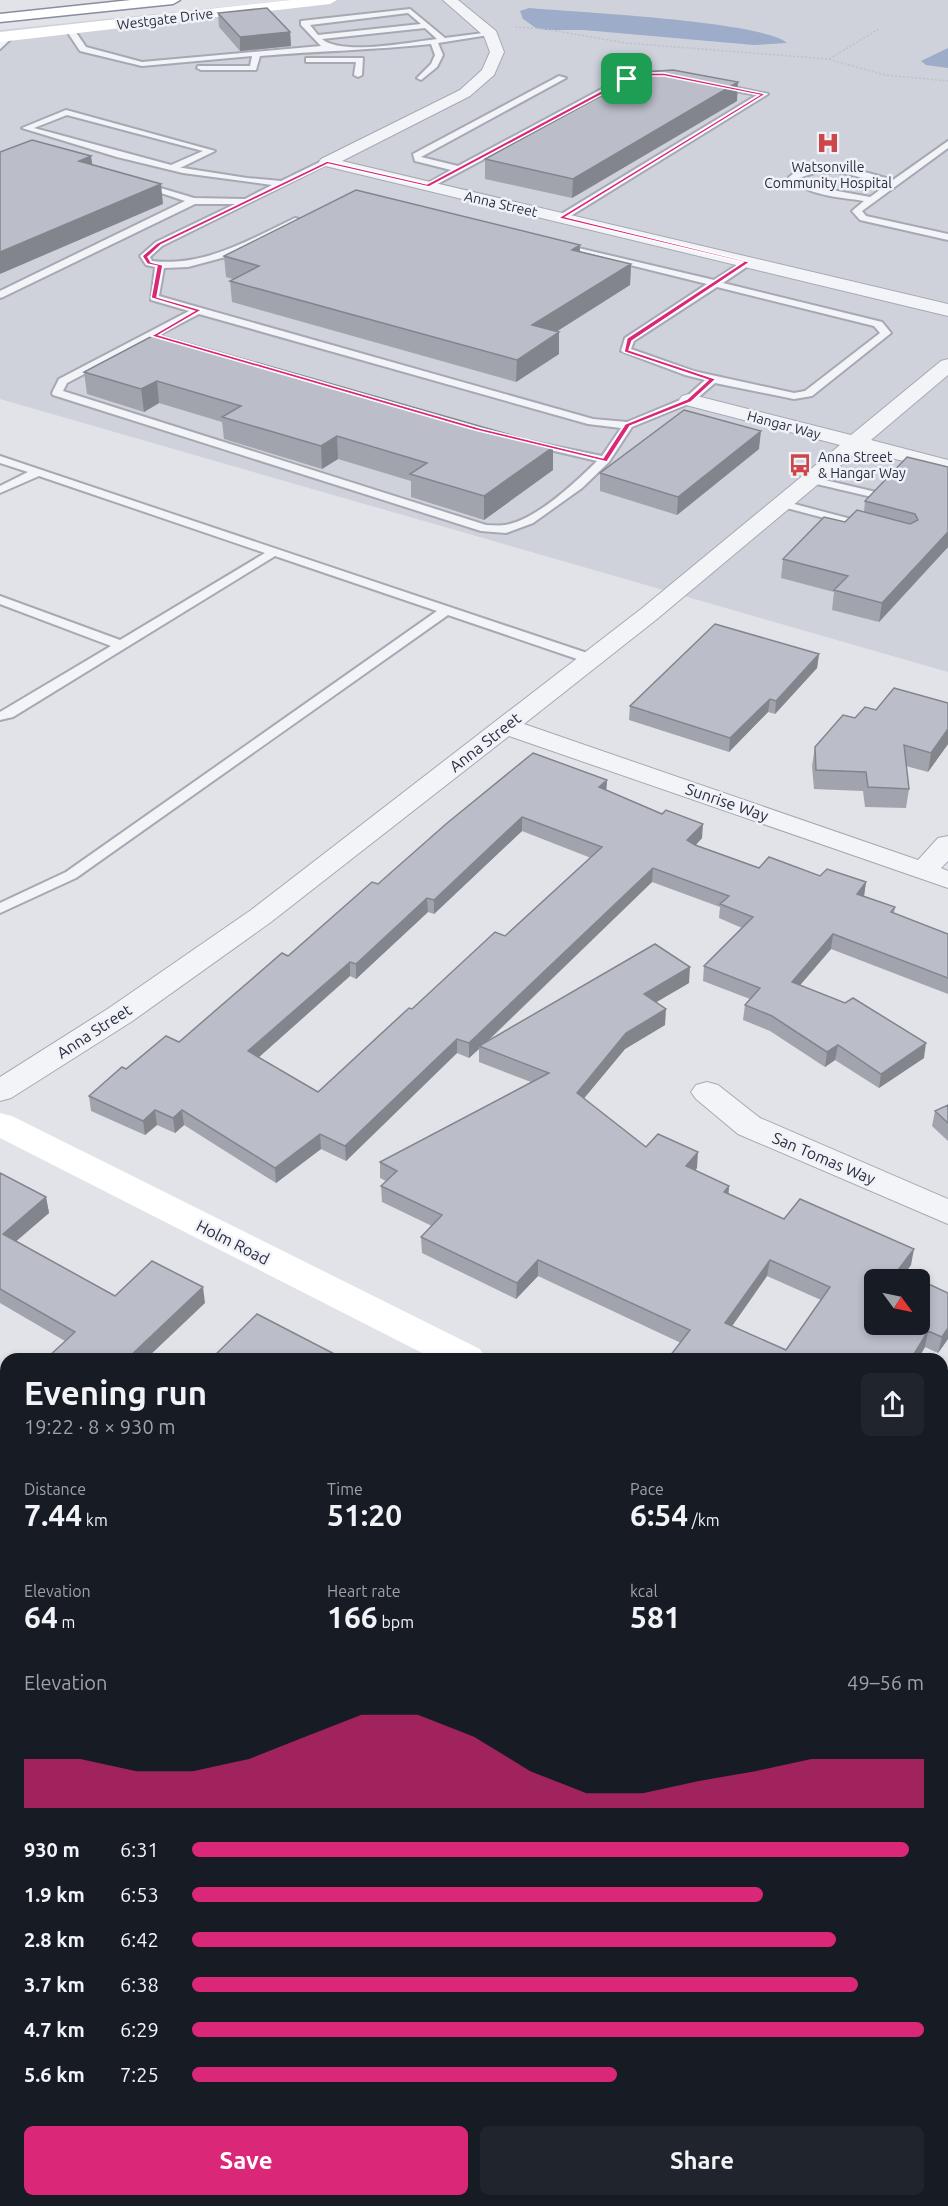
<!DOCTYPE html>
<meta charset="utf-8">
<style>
:root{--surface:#171b24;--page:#20242c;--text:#f1f3f6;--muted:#9ea1a6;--accent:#db2777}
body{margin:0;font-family:Ubuntu,sans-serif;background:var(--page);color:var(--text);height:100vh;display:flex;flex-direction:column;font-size:22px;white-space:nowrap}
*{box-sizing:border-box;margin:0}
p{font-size:20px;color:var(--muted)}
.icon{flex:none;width:33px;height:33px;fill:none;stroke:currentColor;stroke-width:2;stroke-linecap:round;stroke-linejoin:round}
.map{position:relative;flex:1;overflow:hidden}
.sheet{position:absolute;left:0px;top:1353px;width:948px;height:854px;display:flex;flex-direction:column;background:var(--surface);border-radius:18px 18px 0 0;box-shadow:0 3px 9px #0003}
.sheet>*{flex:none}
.needle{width:39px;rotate:123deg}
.tools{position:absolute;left:864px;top:1269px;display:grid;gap:12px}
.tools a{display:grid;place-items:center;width:66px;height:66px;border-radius:9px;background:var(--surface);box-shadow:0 3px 9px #0003;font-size:30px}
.pin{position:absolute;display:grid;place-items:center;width:51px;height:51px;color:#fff;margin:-26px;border-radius:12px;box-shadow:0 3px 9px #0006}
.round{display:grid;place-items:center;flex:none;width:63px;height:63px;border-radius:9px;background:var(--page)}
.head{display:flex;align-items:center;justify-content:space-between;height:102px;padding:0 24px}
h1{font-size:33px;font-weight:600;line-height:45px}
.figures{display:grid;grid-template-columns:repeat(3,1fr);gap:9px;height:102px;padding:6px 24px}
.figures div{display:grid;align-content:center}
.figures b{font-size:30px;font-weight:600}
.figures small{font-size:16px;font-weight:400}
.figures p{font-size:16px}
.chart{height:168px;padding:12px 24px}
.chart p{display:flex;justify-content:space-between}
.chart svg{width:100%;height:108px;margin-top:6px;fill:var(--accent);opacity:.7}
.cta{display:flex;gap:12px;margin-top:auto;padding:12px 24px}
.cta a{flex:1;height:69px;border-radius:9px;background:var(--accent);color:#fff;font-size:24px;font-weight:600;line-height:69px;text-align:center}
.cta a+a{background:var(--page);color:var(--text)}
ul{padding:0 24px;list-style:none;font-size:20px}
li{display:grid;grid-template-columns:96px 72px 1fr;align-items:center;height:45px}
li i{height:15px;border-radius:8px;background:var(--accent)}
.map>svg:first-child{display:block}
</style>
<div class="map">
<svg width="948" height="2206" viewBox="0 0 948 2206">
<rect width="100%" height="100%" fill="#e1e3e9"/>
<path fill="#cfd2db" d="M 289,0 L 948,0 L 948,672 L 0,399 L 0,30 Z"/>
<path fill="#9cacc9" d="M 529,8 C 572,12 763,21 787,43 L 754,45 L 584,30 L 545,30 L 536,28 L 523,19 L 520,11 Z
M 948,48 L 948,68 L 926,65 L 921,61 Z"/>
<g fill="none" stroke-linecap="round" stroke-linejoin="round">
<g stroke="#a6a9b3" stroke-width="4">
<path id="lane" d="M 410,9 L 445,38 L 491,32 L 495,34 L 438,43 L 443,55 L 437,67 L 421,80 L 417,78 L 431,64 L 435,55 L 431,44 C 374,50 317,51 260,56 L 256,70 L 201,70 L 197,68 L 198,66 L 250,66 L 252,56 L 142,66 L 80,51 L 66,30 L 73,28 L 86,47 L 142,62 L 321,46 L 301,25 L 301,21 ZM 408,13 L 421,24 L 318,35 L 310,25 ZM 425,28 L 437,39 C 411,42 342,56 322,39 Z
M 7,34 L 14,36 L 0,49 L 0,42 Z
M 309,58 L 363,58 L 362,75 L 358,77 L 354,75 L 356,62 L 306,62 L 306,58 Z
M 660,72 L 663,72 L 663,76 L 630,81 L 430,188 L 423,186 L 451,170 L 415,161 L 413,154 L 559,76 L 566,78 L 421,157 L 458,166 L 624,77 L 641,73 Z
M 714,83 L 768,94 L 564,220 L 558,220 L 558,216 L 757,95 L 714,87 Z
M 66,110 L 215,151 L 180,168 L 183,168 L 247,178 L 281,181 L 324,160 L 331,162 L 162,246 L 150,257 L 152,261 C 205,267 249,240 295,218 L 303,220 L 229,256 L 188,267 L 164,268 L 159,296 L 593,419 L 627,422 L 685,398 L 705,380 L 685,375 L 621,351 L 625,338 L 707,284 L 557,247 L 557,243 L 714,280 L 745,260 L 751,260 L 751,264 L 723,283 L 882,322 L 891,333 L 812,396 L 794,399 L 715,383 L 693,402 L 632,427 L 609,462 L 582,488 L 533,523 L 506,533 L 481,531 L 53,395 L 52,393 L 59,379 L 189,311 L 151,300 L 155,267 L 146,265 L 140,256 L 156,242 L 235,204 L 195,204 L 3,297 L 0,298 L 0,291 L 185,201 L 137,185 L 137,181 L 194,198 L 245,199 L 272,185 L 183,173 L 117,157 L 22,128 ZM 67,115 L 203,151 L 171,165 L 34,128 ZM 717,287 L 874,326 L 880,333 L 805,391 L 794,393 L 693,371 L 631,349 L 634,341 ZM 199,314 L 588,424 L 621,428 L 602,456 L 529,441 L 529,445 L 597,461 C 575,483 536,520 505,525 C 499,526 492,525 486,525 L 63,391 L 67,383 Z
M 948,141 L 948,148 L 862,211 L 866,216 L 948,234 L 948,240 L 860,220 L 852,211 L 864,201 C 840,197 806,196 789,177 C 817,154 863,172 893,180 ZM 817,172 L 843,173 L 888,184 L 870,197 L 821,188 L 799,178 Z
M 0,456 L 596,656 L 597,659 L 596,662 L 586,662 L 448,615 L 76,878 L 0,913 L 0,903 L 66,872 L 437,611 L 275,556 L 13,717 L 0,720 L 0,712 L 111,646 L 0,604 L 0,596 L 120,640 L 265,553 L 39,476 L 0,493 L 0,486 L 28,472 L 0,463 Z
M 812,477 L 876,492 L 878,494 L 872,497 L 808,482 L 808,478 Z
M 783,501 L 870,524 L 872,526 L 866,529 L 779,506 L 777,504 Z"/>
</g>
<g stroke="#a6a9b3" stroke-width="2">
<path id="street" d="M 443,0 L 458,0 L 496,31 L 504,52 L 494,75 L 470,96 L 342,161 L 948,304 L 948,316 L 321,165 L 319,162 L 321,159 L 460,90 L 482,70 L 490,52 L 484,36 Z
M 948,359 L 948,375 L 871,440 L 948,460 L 948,472 L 859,450 L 657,619 L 524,724 L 918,860 L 938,838 L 948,836 L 948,861 L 941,868 L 948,871 L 948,888 L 509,736 L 271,922 L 131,1022 L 11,1098 L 0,1101 L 0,1077 L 109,1008 L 251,910 L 641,609 L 840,445 L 682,404 L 679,400 L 682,396 L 689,394 L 851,435 L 941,361 Z
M 707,1082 L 718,1085 L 760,1118 L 948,1199 L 948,1224 L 738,1134 L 696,1099 L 691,1092 L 696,1085 Z
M 948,1473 L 948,1510 L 942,1512 L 942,1475 Z
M 0,1612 L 6,1614 L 6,1649 L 0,1647 Z
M 942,2197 L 946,2206 L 890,2206 L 888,2200 L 942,2200 Z
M 478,2200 L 527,2200 L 525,2206 L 475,2206 Z"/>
</g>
<g stroke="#888ea0" stroke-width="3">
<path id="highway" d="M 131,0 L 180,0 L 173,4 L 0,22 L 0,14 Z"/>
</g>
<path stroke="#bec1c8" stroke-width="1.5" stroke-dasharray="2 2" stroke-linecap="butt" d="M 515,27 L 545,29 L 626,43 L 828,59 L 885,75 L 948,81
M 829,59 L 879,29"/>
<use href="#lane" fill="#f3f4f8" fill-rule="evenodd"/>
<use href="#street" fill="#f3f4f8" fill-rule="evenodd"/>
<path fill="#fff" fill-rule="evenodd" d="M 291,0 L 337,0 L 330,4 L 0,42 L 0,32 Z
M 0,1113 L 12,1116 L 480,1349 L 486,1359 L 434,1359 L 0,1138 Z
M 942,1580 L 948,1582 L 948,1617 L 942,1615 Z"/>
<use href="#highway" fill="#fff" fill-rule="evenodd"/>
</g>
<path fill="#a1a3ad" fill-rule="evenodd" d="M 218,13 L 290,32 L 291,46 L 240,51 L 219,27 Z
M 737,101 L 572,198 L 485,179 L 485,159 Z
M 580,245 L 580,251 L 631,264 L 630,285 L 556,332 L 559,332 L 559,354 L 516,382 L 232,302 L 230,281 L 233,279 L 226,277 L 224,256 Z
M 156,334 L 553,470 L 484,520 L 411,497 L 411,481 L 338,459 L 322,469 L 224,439 L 222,422 L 159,403 L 144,412 L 87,394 L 84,372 Z
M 759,449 L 677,515 L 600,491 L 600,473 Z
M 948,467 L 948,547 L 879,622 L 832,610 L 834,592 L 781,578 L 783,559 L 864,512 L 865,501 Z
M 819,654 L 817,668 L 775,714 L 768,712 L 729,752 L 629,720 L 630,706 Z
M 948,703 L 948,744 L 928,772 L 906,766 L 909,789 L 906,808 L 865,807 L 863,791 L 814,789 L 812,766 L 815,747 L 855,718 L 876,710 Z
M 607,780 L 606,790 L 702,838 L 696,845 L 759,868 L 866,882 L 864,896 L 895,907 L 894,914 L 948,934 L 948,994 L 831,949 L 800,985 L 924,1058 L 879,1088 L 835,1060 L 825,1067 L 770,1031 L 743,1020 L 745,1005 L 750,999 L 703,981 L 704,966 L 742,928 L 719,918 L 720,907 L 652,882 L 487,1042 L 689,983 L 656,1002 L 665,1025 L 625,1049 L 584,1098 L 646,1147 L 697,1168 L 695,1170 L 729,1186 L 728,1194 L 784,1219 L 911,1265 L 904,1273 L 920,1324 L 948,1339 L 938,1353 L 925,1347 L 918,1359 L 670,1359 L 670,1356 L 681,1343 L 538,1276 L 516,1299 L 422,1253 L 421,1237 L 432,1226 L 382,1202 L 381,1186 L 386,1181 L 380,1178 L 380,1162 L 531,1082 L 479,1062 L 479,1049 L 469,1058 L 457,1053 L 346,1161 L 321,1149 L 276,1183 L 184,1125 L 175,1133 L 157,1125 L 145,1135 L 91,1111 L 89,1096 L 126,1069 L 179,1042 L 378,884 L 446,824 ZM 522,831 L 591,858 L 505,936 L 412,1009 L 318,1092 L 259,1057 L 350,976 L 356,979 L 428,912 L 434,914 ZM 767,1276 L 821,1300 L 786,1350 L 732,1326 Z
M 948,1105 L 948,1141 L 932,1126 L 935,1111 Z
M 0,1173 L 46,1197 L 49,1213 L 16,1241 L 115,1296 L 205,1303 L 65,1341 L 0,1303 Z
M 0,1377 L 6,1381 L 6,1502 L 0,1499 Z
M 948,1664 L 948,1855 L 942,1851 L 942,1665 Z
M 0,1747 L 6,1751 L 6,1913 L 0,1909 Z
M 942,1934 L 948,1937 L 948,2065 L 942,2061 Z"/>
<path fill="#83858d" d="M 290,32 L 291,46 L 240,51 L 240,37 Z
M 738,82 L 737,101 L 572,198 L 573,179 Z
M 91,156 L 94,176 L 79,161 Z
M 161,184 L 163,204 L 0,274 L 0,252 Z
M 580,245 L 579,265 L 572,250 Z
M 631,264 L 630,285 L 532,347 L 532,325 Z
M 559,332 L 559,354 L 516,382 L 517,360 Z
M 157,381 L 159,403 L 144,412 L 141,389 Z
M 761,431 L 759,449 L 677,515 L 678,497 Z
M 337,436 L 338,459 L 322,469 L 321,446 Z
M 553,447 L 553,470 L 484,520 L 484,496 Z
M 948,532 L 948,547 L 879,622 L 882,603 Z
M 819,654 L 817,668 L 775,714 L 776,701 Z
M 770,699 L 768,712 L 729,752 L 730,738 Z
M 948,729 L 948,744 L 928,772 L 931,753 Z
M 607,780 L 606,794 L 599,787 Z
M 522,817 L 522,831 L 434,914 L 434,900 Z
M 703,824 L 702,838 L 686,855 L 687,840 Z
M 653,868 L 652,882 L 481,1047 L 479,1046 L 479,1049 L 469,1058 L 469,1043 Z
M 866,882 L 864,896 L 857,894 Z
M 427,898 L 428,912 L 356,979 L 356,964 Z
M 833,934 L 831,949 L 790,997 L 792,982 Z
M 350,962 L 350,976 L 249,1066 L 248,1051 Z
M 690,967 L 689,983 L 643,1010 L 644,994 Z
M 666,1009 L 665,1025 L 625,1049 L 576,1108 L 577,1093 L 626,1033 Z
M 457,1039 L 457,1053 L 346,1161 L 345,1146 Z
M 926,1043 L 924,1058 L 879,1088 L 881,1074 Z
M 838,1045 L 835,1060 L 825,1067 L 827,1052 Z
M 155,1110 L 157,1125 L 145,1135 L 143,1121 Z
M 182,1110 L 184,1125 L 175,1133 L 173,1118 Z
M 320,1134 L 321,1149 L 276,1183 L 275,1168 Z
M 698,1152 L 697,1168 L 684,1182 L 686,1166 Z
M 729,1186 L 728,1202 L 724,1192 Z
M 46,1197 L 49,1213 L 6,1250 L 3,1234 Z
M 914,1249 L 911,1265 L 900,1280 L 898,1270 Z
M 538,1260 L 538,1276 L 516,1299 L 517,1283 Z
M 770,1260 L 767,1276 L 723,1339 L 725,1323 Z
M 203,1287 L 205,1303 L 146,1359 L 127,1359 Z
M 948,1328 L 948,1339 L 938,1353 L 942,1337 Z
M 928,1331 L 925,1347 L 918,1359 L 911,1359 Z
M 141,2200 L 160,2200 L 155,2206 L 137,2206 Z"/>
<path fill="#bbbec9" stroke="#83858d" stroke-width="1.5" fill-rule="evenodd" d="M 267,8 L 290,32 L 240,37 L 218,13 Z
M 673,70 L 738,82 L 573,179 L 485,159 L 645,72 Z
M 32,140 L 91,156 L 79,161 L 161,184 L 0,252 L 0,152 Z
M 356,190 L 580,245 L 572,250 L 631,264 L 532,325 L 559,332 L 517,360 L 230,281 L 259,266 L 224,256 Z
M 156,334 L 553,447 L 484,496 L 410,474 L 427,463 L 337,436 L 321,446 L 222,417 L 241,406 L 157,381 L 141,389 L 84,372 Z
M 684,410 L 761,431 L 678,497 L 600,473 Z
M 907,457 L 948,467 L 948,532 L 882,603 L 834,590 L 848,576 L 783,559 L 824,517 L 845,522 L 857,510 L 910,524 L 918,520 L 915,514 L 865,501 Z
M 715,624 L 819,654 L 776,701 L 770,699 L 730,738 L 630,706 Z
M 894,688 L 948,703 L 948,729 L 931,753 L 904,745 L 909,789 L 868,787 L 866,772 L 816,770 L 815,747 L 843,715 L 855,718 L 865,707 L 876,710 Z
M 533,753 L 607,780 L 599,787 L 662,814 L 666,810 L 703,824 L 687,840 L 695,845 L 759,868 L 769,857 L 820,876 L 827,869 L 866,882 L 857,894 L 895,907 L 891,912 L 948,934 L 948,978 L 833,934 L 792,982 L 845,1003 L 853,998 L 926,1043 L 881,1074 L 838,1045 L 827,1052 L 772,1016 L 745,1005 L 760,988 L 704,966 L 753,917 L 720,904 L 729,896 L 653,868 L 469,1043 L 457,1039 L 345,1146 L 320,1134 L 275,1168 L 182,1110 L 173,1118 L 155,1110 L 143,1121 L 89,1096 L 122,1067 L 126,1069 L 166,1036 L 179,1042 L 282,953 L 288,956 L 372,882 L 378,884 L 446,824 ZM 522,817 L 602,847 L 505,936 L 495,932 L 412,1009 L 409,1008 L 318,1092 L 248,1051 L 350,962 L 356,964 L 427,898 L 434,900 Z
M 655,944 L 690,967 L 644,994 L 666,1009 L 626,1033 L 577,1093 L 646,1147 L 658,1134 L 698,1152 L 686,1166 L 729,1186 L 724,1192 L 731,1195 L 784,1219 L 800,1199 L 914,1249 L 898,1270 L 918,1280 L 874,1280 L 874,1324 L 920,1324 L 920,1280 L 948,1293 L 948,1328 L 942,1337 L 928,1331 L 911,1359 L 676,1359 L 670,1356 L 690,1330 L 538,1260 L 517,1283 L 421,1237 L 442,1215 L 381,1186 L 397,1171 L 380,1162 L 549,1073 L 479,1046 ZM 770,1260 L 830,1287 L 786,1350 L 725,1323 Z
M 948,1105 L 948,1123 L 935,1111 Z
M 0,1173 L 46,1197 L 3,1234 L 115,1296 L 152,1261 L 203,1287 L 127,1359 L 46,1359 L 75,1332 L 0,1289 Z
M 257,1314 L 344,1359 L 211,1359 Z
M 0,1377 L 6,1381 L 6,1489 L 0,1485 Z
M 944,1662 L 948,1664 L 948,1831 L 942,1828 L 942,1665 Z
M 0,1747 L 6,1751 L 6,1899 L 0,1895 Z
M 942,1934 L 948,1937 L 948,2042 L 942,2038 Z
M 2,2038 L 6,2041 L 6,2200 L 141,2200 L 137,2206 L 0,2206 L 0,2041 Z
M 619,2200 L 746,2200 L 754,2206 L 616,2206 Z"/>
<path fill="#db2777" stroke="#fff" stroke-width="1.5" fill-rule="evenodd" d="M 641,73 L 664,73 L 766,94 L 566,217 L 750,262 L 632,341 L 629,350 L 716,379 L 691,402 L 630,426 L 607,462 L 475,430 L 151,336 L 194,311 L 151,298 L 157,266 L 147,264 L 142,256 L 157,243 L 327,161 L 427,184 L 625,78 ZM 641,76 L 664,76 L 759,95 L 558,218 L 743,262 L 627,338 L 624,352 L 708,380 L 687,399 L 625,424 L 603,458 L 480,428 L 159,335 L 202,310 L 157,297 L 163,265 L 151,262 L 148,257 L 161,245 L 328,164 L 429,187 L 629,80 Z"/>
<defs>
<g id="hospital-bare" transform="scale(1.8)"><path d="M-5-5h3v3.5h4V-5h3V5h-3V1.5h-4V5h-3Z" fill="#cd474a" stroke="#f0f2f7" stroke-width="2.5" paint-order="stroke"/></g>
<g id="bus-bare" transform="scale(1.8)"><path d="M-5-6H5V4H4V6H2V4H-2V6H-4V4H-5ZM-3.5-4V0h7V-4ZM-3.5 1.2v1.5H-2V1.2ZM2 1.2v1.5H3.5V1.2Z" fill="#cd474a" stroke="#f0f2f7" stroke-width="2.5" paint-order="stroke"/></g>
</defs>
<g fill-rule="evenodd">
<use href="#hospital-bare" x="828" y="143"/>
<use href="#bus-bare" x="800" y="465"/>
</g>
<g text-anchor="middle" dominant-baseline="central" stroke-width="5" stroke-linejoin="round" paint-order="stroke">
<g font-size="14" fill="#292f41" stroke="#f0f2f7">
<text transform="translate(165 19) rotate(-7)">Westgate Drive</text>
<text transform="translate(501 204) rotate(13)">Anna Street</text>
<text transform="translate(784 425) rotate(15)">Hangar Way</text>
</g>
<g font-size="14" fill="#292f41" stroke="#f0f2f7">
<text x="828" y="167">Watsonville<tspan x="828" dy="16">Community Hospital</tspan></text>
<text x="818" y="457" text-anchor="start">Anna Street<tspan x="818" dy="16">&amp; Hangar Way</tspan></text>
</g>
<g font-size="16" fill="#292f41" stroke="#f0f2f7">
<text transform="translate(485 742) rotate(-38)">Anna Street</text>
<text transform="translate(727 802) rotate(19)">Sunrise Way</text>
<text transform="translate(94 1031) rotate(-33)">Anna Street</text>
<text transform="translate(824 1158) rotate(23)">San Tomas Way</text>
<text transform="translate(233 1242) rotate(27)">Holm Road</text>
</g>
</g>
</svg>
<div class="tools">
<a><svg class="needle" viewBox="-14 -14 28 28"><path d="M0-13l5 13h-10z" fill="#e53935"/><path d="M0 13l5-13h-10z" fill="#9ea1a6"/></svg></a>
</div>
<div class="pin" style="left:627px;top:79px;background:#1e9e55"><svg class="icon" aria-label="arrive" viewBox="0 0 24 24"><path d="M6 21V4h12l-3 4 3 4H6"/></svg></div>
<section class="sheet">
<div class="head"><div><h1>Evening run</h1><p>19:22 · 8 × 930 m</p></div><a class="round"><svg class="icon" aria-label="share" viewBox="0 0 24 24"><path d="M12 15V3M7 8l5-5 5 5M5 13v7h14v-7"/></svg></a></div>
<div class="figures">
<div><p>Distance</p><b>7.44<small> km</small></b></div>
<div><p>Time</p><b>51:20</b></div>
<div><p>Pace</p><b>6:54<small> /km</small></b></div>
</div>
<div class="figures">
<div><p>Elevation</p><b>64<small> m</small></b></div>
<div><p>Heart rate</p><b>166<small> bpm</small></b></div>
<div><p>kcal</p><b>581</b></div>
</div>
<div class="chart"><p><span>Elevation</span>49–56 m</p>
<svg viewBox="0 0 160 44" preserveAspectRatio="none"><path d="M0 44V24L10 24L20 29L30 29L40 24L50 15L60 6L70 6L80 15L90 29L100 38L110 38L120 33L130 29L140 24L150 24L160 24V44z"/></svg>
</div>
<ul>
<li><b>930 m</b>6:31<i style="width:98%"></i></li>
<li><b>1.9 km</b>6:53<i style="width:78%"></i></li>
<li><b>2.8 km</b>6:42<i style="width:88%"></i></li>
<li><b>3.7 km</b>6:38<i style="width:91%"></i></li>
<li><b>4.7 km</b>6:29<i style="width:100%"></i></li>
<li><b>5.6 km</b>7:25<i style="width:58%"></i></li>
</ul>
<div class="cta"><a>Save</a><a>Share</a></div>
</section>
</div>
